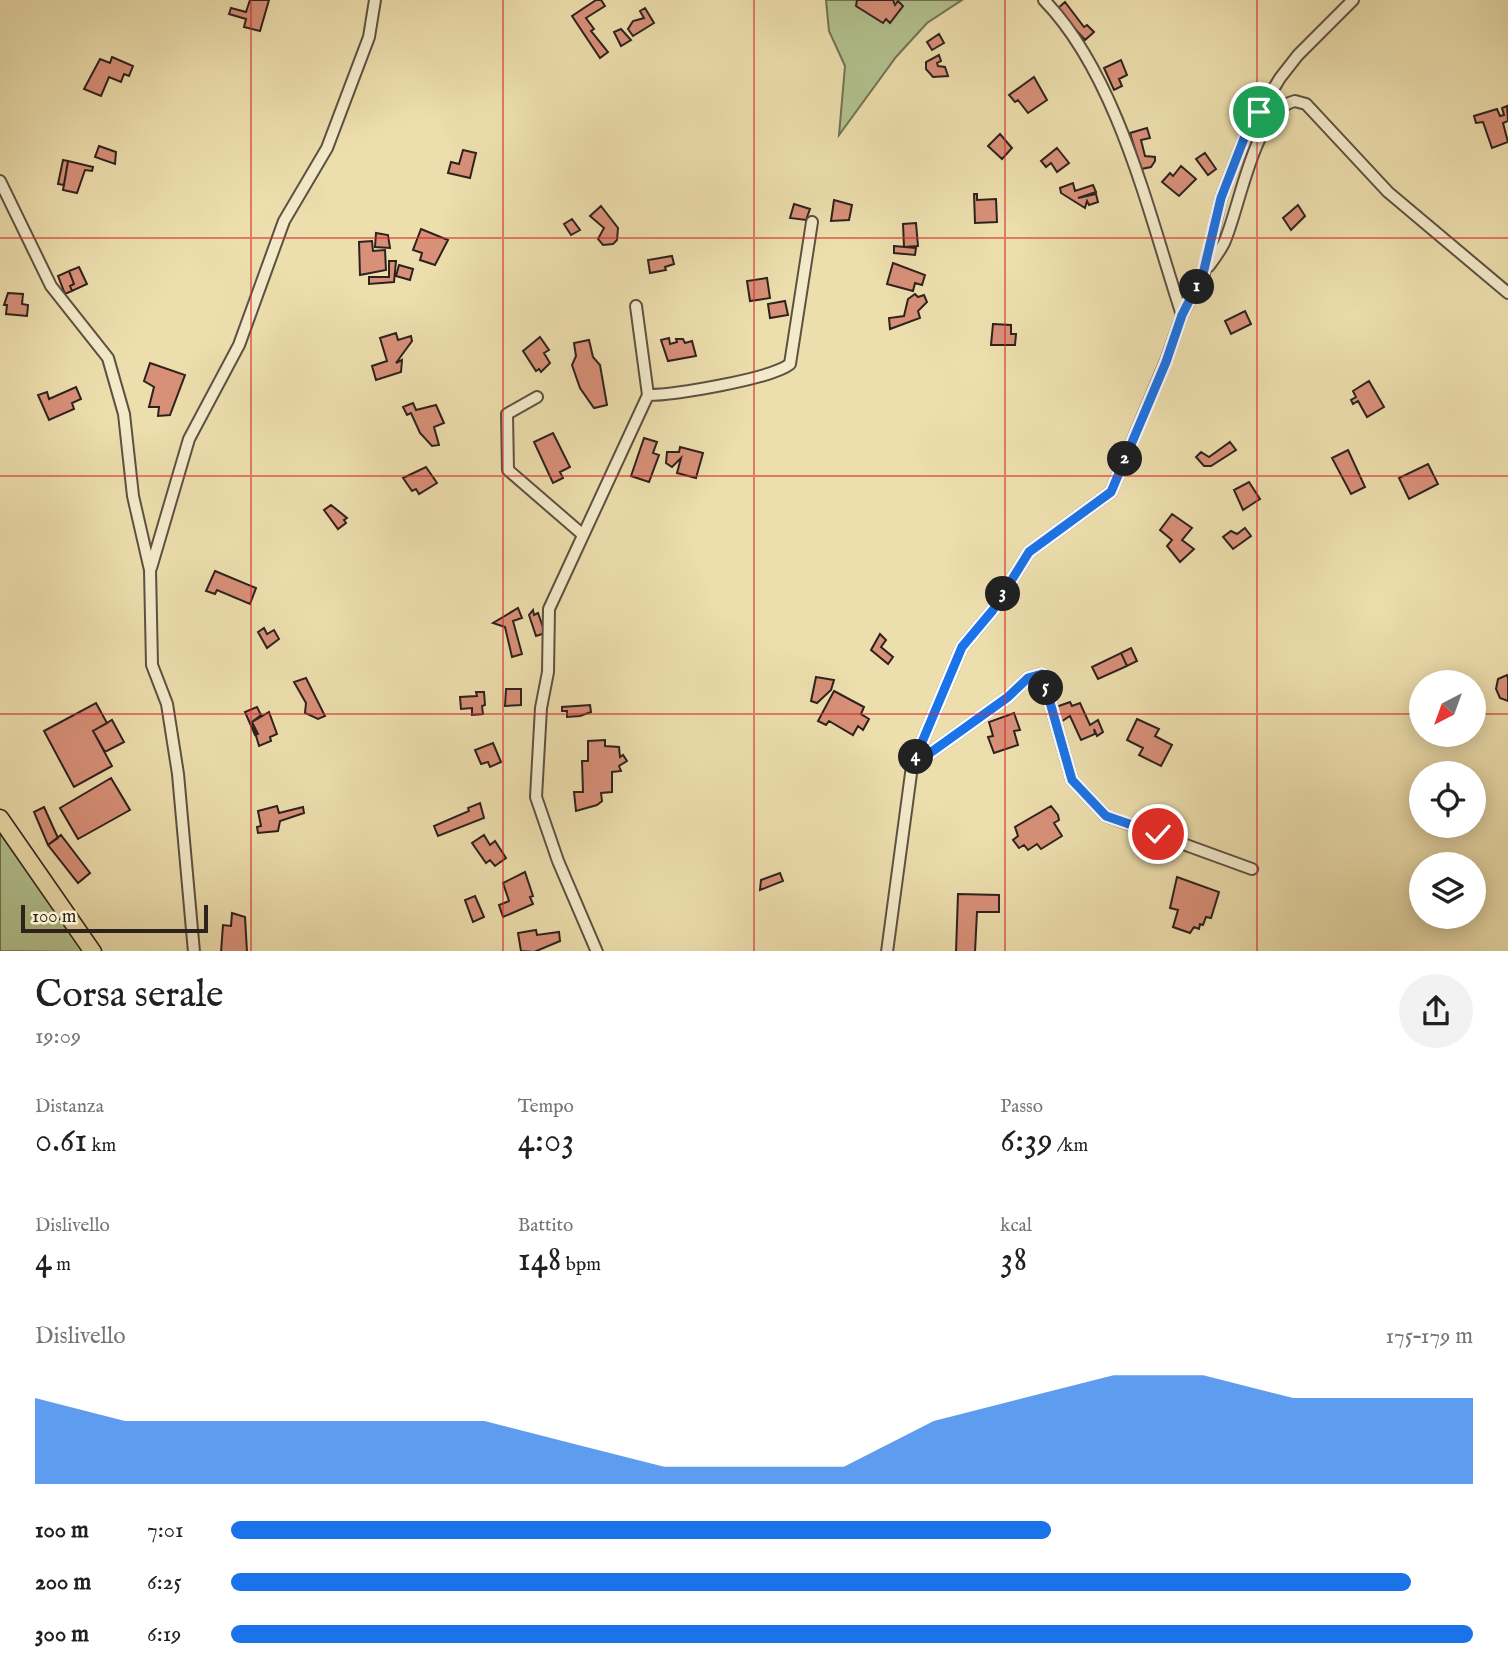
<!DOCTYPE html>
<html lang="it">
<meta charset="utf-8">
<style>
:root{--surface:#fff;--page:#f2f2f2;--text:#202124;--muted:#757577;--accent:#1a73e8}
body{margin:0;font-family:"IM FELL English",serif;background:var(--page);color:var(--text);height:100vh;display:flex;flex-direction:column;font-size:26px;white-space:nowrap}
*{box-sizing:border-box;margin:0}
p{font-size:23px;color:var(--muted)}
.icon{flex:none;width:38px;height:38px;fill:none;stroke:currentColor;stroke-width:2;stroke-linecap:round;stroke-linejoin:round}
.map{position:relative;height:951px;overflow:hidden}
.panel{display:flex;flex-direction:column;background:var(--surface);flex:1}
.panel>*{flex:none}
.needle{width:46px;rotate:221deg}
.fabs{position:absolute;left:1409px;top:670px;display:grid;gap:14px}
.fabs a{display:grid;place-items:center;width:77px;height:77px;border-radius:50%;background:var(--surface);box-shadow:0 4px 18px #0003;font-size:35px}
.scale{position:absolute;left:21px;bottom:18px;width:187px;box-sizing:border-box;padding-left:7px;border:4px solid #2e221d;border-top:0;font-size:19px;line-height:24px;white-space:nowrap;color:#2e221d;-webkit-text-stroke:5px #f3eaca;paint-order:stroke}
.pin{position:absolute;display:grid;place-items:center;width:60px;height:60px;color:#fff;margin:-30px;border:4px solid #fff;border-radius:50%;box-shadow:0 2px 7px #0007}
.km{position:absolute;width:35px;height:35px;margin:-18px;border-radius:50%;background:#222;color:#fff;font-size:19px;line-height:35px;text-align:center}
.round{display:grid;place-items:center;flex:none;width:74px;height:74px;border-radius:37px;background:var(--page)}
.headline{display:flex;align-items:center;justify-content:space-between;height:119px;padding:0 35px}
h1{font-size:38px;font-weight:600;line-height:52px}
.metrics{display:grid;grid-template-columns:repeat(3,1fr);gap:10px;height:119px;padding:7px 35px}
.metrics div{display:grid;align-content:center}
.metrics b{font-size:35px;font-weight:600}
.metrics small{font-size:19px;font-weight:400}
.metrics p{font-size:19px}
.chart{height:196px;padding:14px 35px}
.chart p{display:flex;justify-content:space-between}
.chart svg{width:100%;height:126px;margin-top:7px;fill:var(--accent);opacity:.7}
ul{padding:0 35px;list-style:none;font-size:23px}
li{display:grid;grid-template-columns:112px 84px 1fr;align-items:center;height:52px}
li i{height:18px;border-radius:9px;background:var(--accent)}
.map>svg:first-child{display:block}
</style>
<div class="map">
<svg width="1508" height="952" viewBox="0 0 1508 952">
<rect width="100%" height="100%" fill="#eddead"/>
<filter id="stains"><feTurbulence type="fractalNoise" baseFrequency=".00286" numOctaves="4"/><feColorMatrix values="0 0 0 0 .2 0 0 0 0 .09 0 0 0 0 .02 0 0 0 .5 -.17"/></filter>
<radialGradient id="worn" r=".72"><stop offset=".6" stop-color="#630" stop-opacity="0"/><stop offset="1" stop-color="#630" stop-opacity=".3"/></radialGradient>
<path fill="#b2c28f" stroke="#707256" stroke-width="2" d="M 826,0 L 962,0 L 927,23 L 896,57 L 839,135 L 845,66 L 829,31 Z
M 7,833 L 85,952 L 0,951 L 0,836 Z"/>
<path fill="#d89079" stroke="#2e221d" stroke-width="2" d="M 250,0 L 269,0 L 260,31 L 244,27 L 246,19 L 229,14 L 231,8 L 246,12 Z
M 596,0 L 601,0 L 605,6 L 586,18 L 594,29 L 591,31 L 608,52 L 600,58 L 572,16 Z
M 857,0 L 893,0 L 895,5 L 898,1 L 903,6 L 890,23 L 886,19 L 883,23 L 856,6 Z
M 1065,2 L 1084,27 L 1087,25 L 1094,32 L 1085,40 L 1057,9 Z
M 645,8 L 654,23 L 633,36 L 628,29 L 633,21 L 644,18 L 640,11 Z
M 621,29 L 631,40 L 621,46 L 614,32 Z
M 939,34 L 944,43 L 932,50 L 927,42 Z
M 939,55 L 941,61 L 937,63 L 938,66 L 945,67 L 948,76 L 933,77 L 926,69 L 926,62 Z
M 112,57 L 133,66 L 129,76 L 124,74 L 121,82 L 109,77 L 101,96 L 84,89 L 100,59 L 110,63 Z
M 1121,60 L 1127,75 L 1119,79 L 1122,86 L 1114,90 L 1104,68 Z
M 1034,77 L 1047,100 L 1028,113 L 1018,100 L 1015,102 L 1009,95 Z
M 1507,106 L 1508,121 L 1503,123 L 1508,142 L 1492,148 L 1483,122 L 1476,123 L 1474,116 L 1497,109 L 1500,116 L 1504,115 L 1502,108 Z
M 1147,128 L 1150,138 L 1141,140 L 1145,156 L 1155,157 L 1155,161 L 1151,167 L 1141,169 L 1130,133 Z
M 1000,134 L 1012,148 L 1002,159 L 988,146 Z
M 99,146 L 116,152 L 115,164 L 95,157 Z
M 1057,148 L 1069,163 L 1057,172 L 1051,163 L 1046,167 L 1041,161 Z
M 463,150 L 476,153 L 470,178 L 448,173 L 451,162 L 459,164 Z
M 1205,153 L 1216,169 L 1208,175 L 1196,159 Z
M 63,160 L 68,161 L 64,185 L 58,184 Z
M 68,161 L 93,167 L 92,171 L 85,170 L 77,193 L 63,190 Z
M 1181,166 L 1196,179 L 1179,196 L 1162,182 L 1170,173 L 1173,176 Z
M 1073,183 L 1075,191 L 1093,185 L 1096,192 L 1078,198 L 1096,194 L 1098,202 L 1089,205 L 1087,201 L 1085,208 L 1061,193 L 1060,188 Z
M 974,194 L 977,194 L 977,200 L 996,199 L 997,222 L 975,223 Z
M 834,200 L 852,205 L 849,220 L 831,221 Z
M 794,204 L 810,209 L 806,220 L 790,218 Z
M 1298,205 L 1305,216 L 1291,230 L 1283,218 Z
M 601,206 L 618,228 L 617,240 L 613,244 L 603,245 L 598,239 L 604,228 L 590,216 Z
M 572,219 L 580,230 L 571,235 L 564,224 Z
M 916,223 L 918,246 L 904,247 L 903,224 Z
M 421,229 L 448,240 L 435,265 L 420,260 L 422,253 L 413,250 Z
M 376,233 L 388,235 L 390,248 L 375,247 Z
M 372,241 L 373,251 L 385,250 L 386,270 L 360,275 L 359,242 Z
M 894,246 L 916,248 L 915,255 L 894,253 Z
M 672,256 L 674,264 L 665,267 L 666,270 L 650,273 L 648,260 Z
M 389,261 L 396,261 L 394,282 L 369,284 L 369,277 L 389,277 Z
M 893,263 L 925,275 L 922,285 L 915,283 L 913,291 L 887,284 Z
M 399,265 L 413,269 L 410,280 L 396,276 Z
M 79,267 L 87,284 L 72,291 L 70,286 L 74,284 L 69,271 Z
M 69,271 L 74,284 L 70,286 L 72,291 L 65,294 L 58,276 Z
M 767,278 L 770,298 L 750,301 L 747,281 Z
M 8,293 L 23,294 L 22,304 L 28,305 L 27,316 L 6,314 L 7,305 L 4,305 Z
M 915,294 L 918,297 L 924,295 L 927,302 L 918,311 L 920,318 L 890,329 L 889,318 L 904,316 L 908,299 Z
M 785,301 L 788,315 L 770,318 L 768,304 Z
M 1245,311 L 1251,324 L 1231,334 L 1225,321 Z
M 993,324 L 1011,325 L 1011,334 L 1016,334 L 1015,345 L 991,345 Z
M 396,333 L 398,340 L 411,336 L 412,341 L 396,363 L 402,360 L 401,372 L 376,380 L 372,366 L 387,361 L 380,338 Z
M 540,337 L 549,350 L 544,353 L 550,363 L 541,372 L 539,369 L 536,371 L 523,351 Z
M 669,338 L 670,344 L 677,342 L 676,339 L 683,339 L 685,343 L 692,341 L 696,356 L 668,361 L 661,340 Z
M 589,340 L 593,357 L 600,365 L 607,405 L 594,408 L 580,388 L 572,365 L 576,356 L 574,343 Z
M 150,363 L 185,375 L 170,415 L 158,416 L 159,407 L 149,407 L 154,387 L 144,381 Z
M 1369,381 L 1384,407 L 1367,417 L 1358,401 L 1353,404 L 1351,400 L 1356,397 L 1353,391 Z
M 76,387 L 81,399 L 72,403 L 74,409 L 49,420 L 38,395 L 47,392 L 49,399 Z
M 413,403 L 416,410 L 436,405 L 444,423 L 434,427 L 439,445 L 432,446 L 420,433 L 411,413 L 407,415 L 403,407 Z
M 553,433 L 570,467 L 560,472 L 563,478 L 553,483 L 534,442 Z
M 644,438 L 657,442 L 653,453 L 659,455 L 649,482 L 631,476 Z
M 1230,442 L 1236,450 L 1211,466 L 1204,466 L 1196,457 L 1201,452 L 1209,457 Z
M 680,447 L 703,453 L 696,478 L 677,473 L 681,458 L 672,467 L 666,463 L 667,452 L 679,452 Z
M 1348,450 L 1365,487 L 1351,494 L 1332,458 Z
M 1428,464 L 1438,484 L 1409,499 L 1399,478 Z
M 426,467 L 437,483 L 419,494 L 416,489 L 412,491 L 403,478 Z
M 1249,482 L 1260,499 L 1243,510 L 1234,490 Z
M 331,505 L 347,518 L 344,520 L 346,523 L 338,529 L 324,510 Z
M 1172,514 L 1192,528 L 1182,540 L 1194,549 L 1180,562 L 1167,546 L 1172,540 L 1160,530 Z
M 1245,528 L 1251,536 L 1233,549 L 1223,537 L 1231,531 L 1237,534 Z
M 215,571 L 256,588 L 250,604 L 217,590 L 215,594 L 206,591 Z
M 518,608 L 522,618 L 513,621 L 522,654 L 512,657 L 505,627 L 493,623 Z
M 533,610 L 534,615 L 538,613 L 545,633 L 536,636 L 529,615 Z
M 264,628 L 267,634 L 274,630 L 279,639 L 267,648 L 258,632 Z
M 880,634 L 886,640 L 881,647 L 893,657 L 888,664 L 871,650 Z
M 1131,648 L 1137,661 L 1127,666 L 1121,653 Z
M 1121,653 L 1127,666 L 1098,679 L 1092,667 Z
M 1507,675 L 1508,678 L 1508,701 L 1500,698 L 1496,689 L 1498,679 Z
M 816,677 L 834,680 L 831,690 L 817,703 L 811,701 Z
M 306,678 L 325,716 L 318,719 L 305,713 L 306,703 L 294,682 Z
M 506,689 L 521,689 L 521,705 L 505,706 Z
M 834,691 L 864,707 L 861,714 L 869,719 L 863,730 L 858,726 L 853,735 L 829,721 L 826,725 L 818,721 Z
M 476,692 L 484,692 L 485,705 L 482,706 L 483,714 L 472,715 L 472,708 L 461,709 L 460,697 L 477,696 Z
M 1070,702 L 1072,706 L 1080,703 L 1090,725 L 1098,720 L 1103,732 L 1097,736 L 1094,729 L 1095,734 L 1081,740 L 1070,716 L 1059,723 L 1056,707 Z
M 96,703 L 107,723 L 93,731 L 112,766 L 74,787 L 44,731 Z
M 590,705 L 591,712 L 580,716 L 567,717 L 567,711 L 562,711 L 562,707 Z
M 257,707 L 261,715 L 252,722 L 258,734 L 255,735 L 245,712 Z
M 269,712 L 277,734 L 270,737 L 271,741 L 259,746 L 252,722 Z
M 1014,713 L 1020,730 L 1014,731 L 1018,745 L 994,753 L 988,737 L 993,736 L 989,722 Z
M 1137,719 L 1159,729 L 1155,736 L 1172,745 L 1161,766 L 1139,755 L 1143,748 L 1127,740 Z
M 112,720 L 124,742 L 105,752 L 93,731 Z
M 605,740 L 605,746 L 619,747 L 620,757 L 623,755 L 627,761 L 619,766 L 621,771 L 612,772 L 612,792 L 601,793 L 602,801 L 597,805 L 576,811 L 574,792 L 583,792 L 582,761 L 588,761 L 588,741 Z
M 493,743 L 501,762 L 490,767 L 488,762 L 481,764 L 475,750 Z
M 111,778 L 130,810 L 78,839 L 60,808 Z
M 480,803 L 484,818 L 438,836 L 434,826 L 469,811 L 468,808 Z
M 277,806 L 279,813 L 303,807 L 304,813 L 280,821 L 278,831 L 258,833 L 257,827 L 261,826 L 258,811 Z
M 1051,806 L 1058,815 L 1059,820 L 1054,823 L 1062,836 L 1041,849 L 1037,844 L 1028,850 L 1024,845 L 1019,848 L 1013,840 L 1018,836 L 1015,827 Z
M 44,807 L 58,838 L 48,845 L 34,812 Z
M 61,835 L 90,873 L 78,883 L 48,845 Z
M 484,835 L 490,845 L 495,841 L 506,858 L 495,866 L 490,860 L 486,863 L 472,843 Z
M 525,872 L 533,896 L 530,897 L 533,904 L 503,917 L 499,905 L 509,901 L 503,883 Z
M 780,873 L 783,881 L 760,890 L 761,880 Z
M 1177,877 L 1219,892 L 1211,918 L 1206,917 L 1203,925 L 1200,924 L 1199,929 L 1194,927 L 1190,933 L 1173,927 L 1178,910 L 1170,908 Z
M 958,894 L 999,895 L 999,912 L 977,912 L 975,952 L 956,952 Z
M 475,896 L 484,917 L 473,922 L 465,900 Z
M 232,913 L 245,917 L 247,952 L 221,952 L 223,925 L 231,926 Z
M 536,930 L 537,935 L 559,932 L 560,941 L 534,952 L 521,951 L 518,933 Z"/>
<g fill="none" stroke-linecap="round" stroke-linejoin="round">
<g stroke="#5e5141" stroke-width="14">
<path id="minor" d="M 1044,0 C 1118,76 1149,215 1182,315
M 0,181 L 51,286 L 108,358 L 124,414 L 133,496 L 150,570 L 152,665 L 167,704 L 178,774 L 194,952
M 1209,266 C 1214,259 1220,251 1224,243 C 1240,208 1254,110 1295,101 L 1306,104 L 1388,192 L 1508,293
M 636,306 L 648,395
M 537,397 L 507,414 L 508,470 L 582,534
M 151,568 L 189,439 L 239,345 L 284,221 L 327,148 L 369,37 L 375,0
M 912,766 L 1008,697 L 1028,678 L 1042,674 L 1072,780 L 1106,816 L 1252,869
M 597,952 L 558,861 L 536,797 L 541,708 L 548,672 L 549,609 L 648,395 C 674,395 771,379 790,364 L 812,222
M 887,952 L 912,766 L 962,647 L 993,610 L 1029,552 L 1111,492 L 1166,361 L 1182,315 L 1204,274 L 1221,198 L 1245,136 L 1280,78 L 1298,55 L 1353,0"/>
</g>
<g stroke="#2e221d" stroke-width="19">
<path id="primary" d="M 0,818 L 93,952"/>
</g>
<use href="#minor" stroke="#f3eaca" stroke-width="10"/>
<use href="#primary" stroke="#eddead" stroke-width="16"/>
</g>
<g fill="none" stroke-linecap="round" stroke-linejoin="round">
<g stroke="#fff" stroke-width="14">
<path id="route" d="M 1158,834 L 1106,816 L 1072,780 L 1042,674 L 1028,678 L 1008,697 L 912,766 L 962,647 L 993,610 L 1029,552 L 1111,492 L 1166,362 L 1182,315 L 1203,274 L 1221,198 L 1245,136 L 1259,112"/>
</g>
<use href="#route" stroke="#1a73e8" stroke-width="9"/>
</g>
<path fill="none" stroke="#d62828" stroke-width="2" stroke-opacity="0.55" d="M 251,0 L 251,952M 503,0 L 503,952M 754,0 L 754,952M 1005,0 L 1005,952M 1257,0 L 1257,952M 0,238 L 1508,238M 0,476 L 1508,476M 0,714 L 1421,714M 1474,714 L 1508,714"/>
<rect width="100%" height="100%" filter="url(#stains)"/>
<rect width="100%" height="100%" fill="url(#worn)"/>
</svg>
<div class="fabs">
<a><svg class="needle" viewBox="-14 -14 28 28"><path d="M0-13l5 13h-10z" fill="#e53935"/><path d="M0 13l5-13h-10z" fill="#757577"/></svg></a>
<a><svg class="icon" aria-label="locate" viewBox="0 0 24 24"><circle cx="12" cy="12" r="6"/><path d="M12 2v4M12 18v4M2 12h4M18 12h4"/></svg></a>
<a><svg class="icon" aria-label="layers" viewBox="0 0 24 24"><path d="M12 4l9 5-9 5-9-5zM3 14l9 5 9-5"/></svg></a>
</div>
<div class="scale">100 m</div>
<div class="pin" style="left:1259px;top:112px;background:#1e9e55"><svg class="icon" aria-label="arrive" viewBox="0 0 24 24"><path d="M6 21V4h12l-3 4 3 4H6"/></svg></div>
<div class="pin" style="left:1158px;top:834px;background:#d93025"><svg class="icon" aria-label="check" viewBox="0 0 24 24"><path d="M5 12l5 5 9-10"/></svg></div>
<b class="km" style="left:1197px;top:287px">1</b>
<b class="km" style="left:1125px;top:459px">2</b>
<b class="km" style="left:1003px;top:594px">3</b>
<b class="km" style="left:916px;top:757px">4</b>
<b class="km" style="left:1046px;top:688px">5</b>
</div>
<section class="panel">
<div class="headline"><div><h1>Corsa serale</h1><p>19:09</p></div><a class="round"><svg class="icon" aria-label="share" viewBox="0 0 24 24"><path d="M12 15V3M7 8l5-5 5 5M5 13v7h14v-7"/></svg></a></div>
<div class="metrics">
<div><p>Distanza</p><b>0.61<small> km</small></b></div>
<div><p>Tempo</p><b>4:03</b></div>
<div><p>Passo</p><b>6:39<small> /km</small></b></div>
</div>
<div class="metrics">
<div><p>Dislivello</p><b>4<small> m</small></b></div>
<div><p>Battito</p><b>148<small> bpm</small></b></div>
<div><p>kcal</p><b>38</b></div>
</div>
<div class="chart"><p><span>Dislivello</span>175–179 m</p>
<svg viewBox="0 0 160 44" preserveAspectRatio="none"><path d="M0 44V14L10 22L20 22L30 22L40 22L50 22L60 30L70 38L80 38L90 38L100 22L110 14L120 6L130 6L140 14L150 14L160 14V44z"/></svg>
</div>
<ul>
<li><b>100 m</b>7:01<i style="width:66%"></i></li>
<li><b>200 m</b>6:25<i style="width:95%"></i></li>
<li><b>300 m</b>6:19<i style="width:100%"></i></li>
</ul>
</section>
